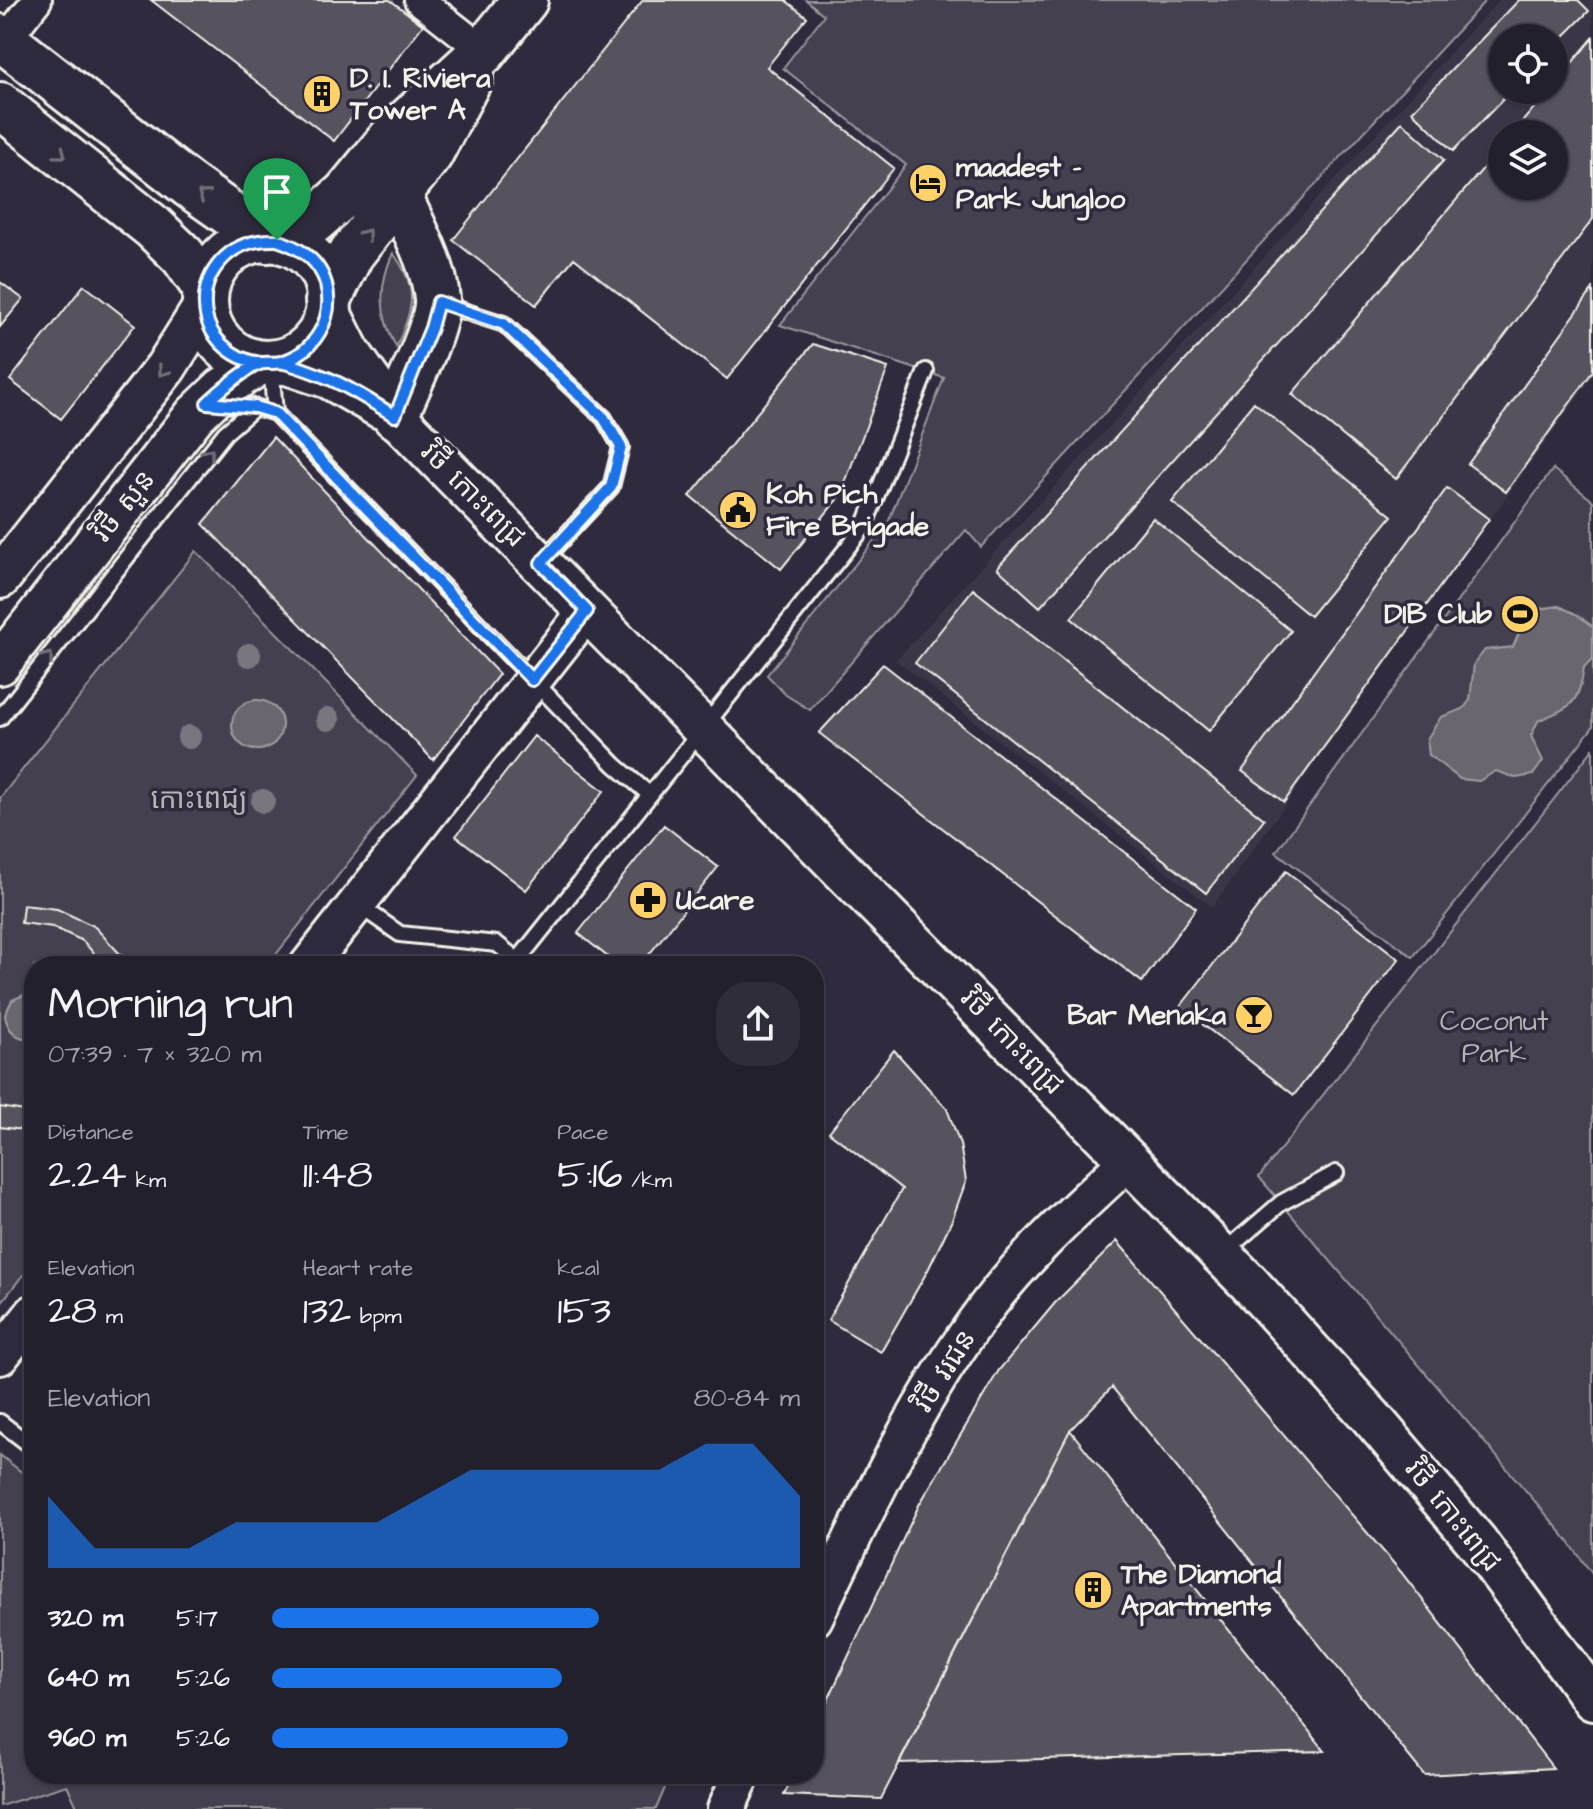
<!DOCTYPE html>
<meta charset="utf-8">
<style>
:root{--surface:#23202e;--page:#2f2d3a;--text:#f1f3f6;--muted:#a3a3aa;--line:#403e4a;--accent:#1a73e8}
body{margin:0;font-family:"Architects Daughter","Noto Sans Khmer",sans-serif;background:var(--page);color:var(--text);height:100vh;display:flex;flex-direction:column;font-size:30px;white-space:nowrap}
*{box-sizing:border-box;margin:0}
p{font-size:26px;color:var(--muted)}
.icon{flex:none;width:44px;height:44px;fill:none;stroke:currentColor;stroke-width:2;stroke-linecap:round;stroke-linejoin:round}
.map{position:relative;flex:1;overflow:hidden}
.drawer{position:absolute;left:24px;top:956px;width:800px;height:828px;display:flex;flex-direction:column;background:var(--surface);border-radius:32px;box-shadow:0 2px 6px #0004,0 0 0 2px var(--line)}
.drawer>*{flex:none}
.tools{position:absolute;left:1488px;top:24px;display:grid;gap:16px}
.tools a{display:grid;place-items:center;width:80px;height:80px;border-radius:50%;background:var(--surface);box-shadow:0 2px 6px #0004,0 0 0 2px var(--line);font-size:40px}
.pin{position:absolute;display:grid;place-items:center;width:68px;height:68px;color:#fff;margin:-82px -34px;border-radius:50% 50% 50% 0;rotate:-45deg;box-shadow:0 0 8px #0007}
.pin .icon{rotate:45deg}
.round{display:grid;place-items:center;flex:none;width:84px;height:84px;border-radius:32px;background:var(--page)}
.head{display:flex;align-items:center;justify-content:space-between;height:136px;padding:0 24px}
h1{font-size:44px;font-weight:600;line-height:60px}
.figures{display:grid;grid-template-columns:repeat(3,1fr);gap:12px;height:136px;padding:8px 24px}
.figures div{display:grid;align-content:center}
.figures b{font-size:40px;font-weight:600}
.figures small{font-size:22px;font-weight:400}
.figures p{font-size:22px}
.chart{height:224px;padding:16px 24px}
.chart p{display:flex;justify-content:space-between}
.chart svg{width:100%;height:144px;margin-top:8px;fill:var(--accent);opacity:.7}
ul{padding:0 24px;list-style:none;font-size:26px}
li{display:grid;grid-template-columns:128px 96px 1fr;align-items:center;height:60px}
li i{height:20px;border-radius:10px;background:var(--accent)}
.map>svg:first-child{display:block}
</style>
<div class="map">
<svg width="1593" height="1809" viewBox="0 0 1593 1809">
<rect width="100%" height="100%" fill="#2f2a3d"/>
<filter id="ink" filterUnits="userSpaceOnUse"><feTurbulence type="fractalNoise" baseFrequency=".0125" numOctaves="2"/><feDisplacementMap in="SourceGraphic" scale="16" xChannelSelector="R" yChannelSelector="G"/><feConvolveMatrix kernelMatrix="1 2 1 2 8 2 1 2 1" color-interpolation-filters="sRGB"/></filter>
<g filter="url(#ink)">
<path fill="#3b3647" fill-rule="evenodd" d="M 1499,0 L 1593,0 L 1593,376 L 1212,907 L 896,660 ZM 1502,38 L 1554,38 L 1554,90 L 1502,90 ZM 1502,134 L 1554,134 L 1554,186 L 1502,186 Z"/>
<path fill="#454050" stroke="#9c989c" stroke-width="2" d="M 806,0 L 1486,0 L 981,547 L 966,530 L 810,710 L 786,695 L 767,675 L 888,523 L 944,378 L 780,325 L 906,165 L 783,68 L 824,15 Z
M 393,253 C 419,288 414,309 396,347 C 379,315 378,286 393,253 Z
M 1553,469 L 1593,501 L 1593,727 L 1413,957 L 1276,852 Z
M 196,551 L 417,775 L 267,966 L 34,966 L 34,1261 L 0,1304 L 0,798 Z
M 1593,749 L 1593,1575 L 1566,1538 L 1259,1177 Z
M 0,1455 L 34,1482 L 34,1774 L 671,1774 L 656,1809 L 78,1809 L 67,1785 L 0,1806 Z"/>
<path fill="#6a6670" stroke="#a19ea0" stroke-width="2" d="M 1559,606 L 1578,615 L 1593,627 L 1593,659 L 1584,667 C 1579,705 1572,706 1538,721 L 1531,736 L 1543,761 L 1533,775 L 1516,778 L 1496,771 L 1479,781 L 1460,779 L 1429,755 L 1427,739 L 1441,717 L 1463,709 L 1470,700 L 1474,664 L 1485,650 L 1513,647 L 1519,633 L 1538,609 Z
M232 725a25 25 0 1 1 50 0a25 25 0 1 1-50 0Z
M 26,994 L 34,995 L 34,1037 C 18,1042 7,1030 5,1015 L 12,1000 Z"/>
<path fill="#56525f" stroke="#f4f1e8" stroke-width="2" d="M 151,0 L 390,0 L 423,25 L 334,141 Z
M 643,0 L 785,0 L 807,17 L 767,67 L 894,168 L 727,379 L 574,258 L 536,305 L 453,240 Z
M 1519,0 L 1578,0 L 1589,11 L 1554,46 L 1554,38 L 1502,38 L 1502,90 L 1512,90 L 1453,151 L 1412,111 Z
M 1593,38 L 1593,219 L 1396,479 L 1292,394 L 1502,146 L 1502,186 L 1554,186 L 1554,134 L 1512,134 L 1549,90 L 1554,90 L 1554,84 Z
M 1402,122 L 1444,160 L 1040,607 L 997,568 Z
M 0,282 L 23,299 L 0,327 Z
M 84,285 L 135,325 L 61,419 L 10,380 Z
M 1593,289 L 1593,371 L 1506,492 L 1468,464 Z
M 813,344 L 888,368 L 840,496 L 781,569 L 690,496 Z
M 1254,402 L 1392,516 L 1310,616 L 1172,502 Z
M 273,437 L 499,674 L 433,760 L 203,524 Z
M 1447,488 L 1489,519 L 1284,802 L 1242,771 Z
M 1153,518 L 1291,631 L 1209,731 L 1071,618 Z
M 973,589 L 1264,819 L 1206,893 L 915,663 Z
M 883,664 L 1196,908 L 1142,982 L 819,733 Z
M 534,736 L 604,791 L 526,890 L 456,836 Z
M 664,825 L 718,867 L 640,966 L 619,966 L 578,933 Z
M 1286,871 L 1399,959 L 1294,1095 L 1180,1007 Z
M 23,905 L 57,909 L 94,926 L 122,956 L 125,966 L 105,966 L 83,941 L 53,927 L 21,923 Z
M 894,1050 L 947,1109 L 960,1144 L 966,1181 L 952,1220 L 928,1270 L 881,1352 L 828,1320 L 902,1189 L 829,1132 Z
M 0,1107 L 25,1111 L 23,1130 L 0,1127 Z
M 1117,1241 L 1401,1572 L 1553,1768 L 1424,1775 L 1112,1387 L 1070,1430 L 881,1799 L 784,1795 L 794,1774 L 814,1774 L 814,1730 L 919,1505 L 999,1370 L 1055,1303 Z
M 1070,1430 L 1325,1751 L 899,1763 Z"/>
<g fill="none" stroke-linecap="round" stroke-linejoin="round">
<g stroke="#f4f1e8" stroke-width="20">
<path id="service" d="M 442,304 L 504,324 L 604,418 L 621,447 L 611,487 L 542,561
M 271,364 L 275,413
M 215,403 L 255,407 L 275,413 L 615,765 L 649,794
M 0,718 L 225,433 L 255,407
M 357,904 L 400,934 L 497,944 L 525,966
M 518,960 L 864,527 L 926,371
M 1223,1253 L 1281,1203 L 1336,1173
M 0,1422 L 34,1448"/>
</g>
<g stroke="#f4f1e8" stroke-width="34">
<path id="minor" d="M 419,0 L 484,51
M 0,47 L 37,0"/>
</g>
<g stroke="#f4f1e8" stroke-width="42">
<path id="tertiary" d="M 308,966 L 587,611
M 0,1356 L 34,1313
M 814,1618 C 865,1512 914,1404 985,1309 C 1026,1254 1078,1208 1128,1161
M 726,1809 L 742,1774"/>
</g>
<g stroke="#f4f1e8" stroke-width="46">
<path id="secondary" d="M 328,309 L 349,351 L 395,416 L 1249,1283 L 1371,1417 L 1478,1543 L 1593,1700
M 281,362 L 329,378 L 381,408
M 0,578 L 166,367 L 205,305
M 0,664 L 195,415 L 222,389 L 261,363"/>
</g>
<g stroke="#f4f1e8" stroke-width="50">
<path id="primary" d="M 0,37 L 189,185 L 267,240
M 0,105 L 153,227 L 183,256 L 206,289
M205 301a62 62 0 1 1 124 0a62 62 0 1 1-124 0Z
M 277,240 L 314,221 L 346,193 L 398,130 L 484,51 L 525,0
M 328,301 L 351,254 L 430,154 L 470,78
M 395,416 C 406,389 439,325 437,299 C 434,263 412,226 398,194"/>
</g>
<use href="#service" stroke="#2f2a3d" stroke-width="14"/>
<use href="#minor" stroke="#2f2a3d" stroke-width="28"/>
<use href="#tertiary" stroke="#2f2a3d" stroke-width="36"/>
<use href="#secondary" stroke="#2f2a3d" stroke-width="40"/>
<use href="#primary" stroke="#2f2a3d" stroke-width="44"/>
</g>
<g fill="#7a757e">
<circle cx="249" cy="655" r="12"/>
<circle cx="328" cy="719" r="12"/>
<circle cx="189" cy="737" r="12"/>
<circle cx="263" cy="801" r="12"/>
</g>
<defs><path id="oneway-chevron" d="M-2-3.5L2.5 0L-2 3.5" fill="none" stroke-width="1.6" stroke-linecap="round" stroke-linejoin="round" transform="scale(2)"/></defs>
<g stroke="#747079">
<use href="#oneway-chevron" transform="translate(61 154) rotate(39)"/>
<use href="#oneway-chevron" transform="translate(203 195) rotate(-145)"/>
<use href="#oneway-chevron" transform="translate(366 234) rotate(-54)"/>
<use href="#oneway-chevron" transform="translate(163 371) rotate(127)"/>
<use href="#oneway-chevron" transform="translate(209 453) rotate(-52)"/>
<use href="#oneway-chevron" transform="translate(48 657) rotate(-52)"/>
</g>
</g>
<g fill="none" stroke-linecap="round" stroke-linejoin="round" filter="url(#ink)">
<g stroke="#fff" stroke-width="16">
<path id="route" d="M 277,240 C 299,247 319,259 326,284 C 335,318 315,352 281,362 C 275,364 269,362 263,363 C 250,365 217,393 207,403 L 255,407 L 275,413 L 532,680 L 587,611 L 541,563 L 611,487 L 621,447 L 604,418 L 504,324 L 438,302 L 431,328 L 395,416 C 373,403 350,387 325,377 C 312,372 298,366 284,363 C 277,361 268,364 260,363 C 231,359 206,336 205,306 C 204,289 210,273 221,261 C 236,244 255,239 277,240"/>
</g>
<use href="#route" stroke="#1a73e8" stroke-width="10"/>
</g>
<defs>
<g id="building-disc" transform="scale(2)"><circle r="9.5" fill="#ffd166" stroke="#2f2a3d"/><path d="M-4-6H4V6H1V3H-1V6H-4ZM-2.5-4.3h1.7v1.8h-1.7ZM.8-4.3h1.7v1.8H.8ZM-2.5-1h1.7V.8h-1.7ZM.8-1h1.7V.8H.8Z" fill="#111"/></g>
<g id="hotel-disc" transform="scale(2)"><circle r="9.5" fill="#ffd166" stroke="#2f2a3d"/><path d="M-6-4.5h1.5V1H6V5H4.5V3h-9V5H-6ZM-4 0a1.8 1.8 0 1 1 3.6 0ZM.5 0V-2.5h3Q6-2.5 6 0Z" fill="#111"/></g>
<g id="civic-disc" transform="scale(2)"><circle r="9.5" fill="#ffd166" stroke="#2f2a3d"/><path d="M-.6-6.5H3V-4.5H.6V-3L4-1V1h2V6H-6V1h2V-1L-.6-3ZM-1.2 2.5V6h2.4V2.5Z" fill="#111"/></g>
<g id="stadium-disc" transform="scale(2)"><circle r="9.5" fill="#ffd166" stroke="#2f2a3d"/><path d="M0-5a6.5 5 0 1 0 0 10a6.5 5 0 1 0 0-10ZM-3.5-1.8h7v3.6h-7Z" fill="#111"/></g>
<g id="pharmacy-disc" transform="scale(2)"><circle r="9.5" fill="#ffd166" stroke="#2f2a3d"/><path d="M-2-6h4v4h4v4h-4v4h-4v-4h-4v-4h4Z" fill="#111"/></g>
<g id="bar-disc" transform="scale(2)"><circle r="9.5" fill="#ffd166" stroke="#2f2a3d"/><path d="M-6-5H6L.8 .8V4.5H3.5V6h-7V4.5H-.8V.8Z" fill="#111"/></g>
</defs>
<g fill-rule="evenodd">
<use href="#building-disc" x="322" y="94"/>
<use href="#hotel-disc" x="928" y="183"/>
<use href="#civic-disc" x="738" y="510"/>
<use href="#stadium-disc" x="1520" y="614"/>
<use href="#pharmacy-disc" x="648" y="900"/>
<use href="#bar-disc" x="1254" y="1015"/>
<use href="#building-disc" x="1093" y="1590"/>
</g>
<g text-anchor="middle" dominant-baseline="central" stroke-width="7" stroke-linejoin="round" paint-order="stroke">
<g font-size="28" font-weight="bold" fill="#f4f1e8" stroke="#2f2a3d" text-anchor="start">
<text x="350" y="78">D. I. Riviera<tspan x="350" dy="32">Tower A</tspan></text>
<text x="956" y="167">maadest -<tspan x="956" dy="32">Park Jungloo</tspan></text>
<text x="766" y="494">Koh Pich<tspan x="766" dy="32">Fire Brigade</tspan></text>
<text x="1492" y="614" text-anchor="end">DIB Club</text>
<text x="676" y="900">Ucare</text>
<text x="1226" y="1015" text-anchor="end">Bar Menaka</text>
<text x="1121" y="1574">The Diamond<tspan x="1121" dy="32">Apartments</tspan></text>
</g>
<g font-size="28" fill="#f4f1e8" stroke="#2f2a3d">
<text transform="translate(473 495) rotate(45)">វិថី កោះពេជ្រ</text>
<text transform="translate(124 506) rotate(-52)">វិថី សួន</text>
<text transform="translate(1012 1042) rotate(46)">វិថី កោះពេជ្រ</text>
<text transform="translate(945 1371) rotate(-58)">វិថី វរជន</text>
<text transform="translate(1453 1516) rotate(51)">វិថី កោះពេជ្រ</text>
</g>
<g font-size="28" fill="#b7b3b3" stroke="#2f2a3d">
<text x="199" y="799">កោះពេជ្យ</text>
<text x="1494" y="1021">Coconut<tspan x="1494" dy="32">Park</tspan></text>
</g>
</g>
</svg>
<div class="tools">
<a><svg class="icon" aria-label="locate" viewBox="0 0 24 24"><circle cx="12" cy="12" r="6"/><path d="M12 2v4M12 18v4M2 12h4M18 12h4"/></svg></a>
<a><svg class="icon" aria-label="layers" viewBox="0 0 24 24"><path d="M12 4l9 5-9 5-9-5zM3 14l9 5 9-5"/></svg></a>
</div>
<div class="pin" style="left:277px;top:240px;background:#1e9e55"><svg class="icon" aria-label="arrive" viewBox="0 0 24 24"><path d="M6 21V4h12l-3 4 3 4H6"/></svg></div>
<section class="drawer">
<div class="head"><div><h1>Morning run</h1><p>07:39 · 7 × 320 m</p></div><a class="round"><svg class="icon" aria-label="share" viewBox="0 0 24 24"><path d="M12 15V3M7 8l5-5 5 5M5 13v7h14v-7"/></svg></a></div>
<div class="figures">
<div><p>Distance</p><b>2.24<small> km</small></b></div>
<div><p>Time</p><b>11:48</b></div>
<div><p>Pace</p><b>5:16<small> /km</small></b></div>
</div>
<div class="figures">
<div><p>Elevation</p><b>28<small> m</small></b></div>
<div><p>Heart rate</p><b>132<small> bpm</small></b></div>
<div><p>kcal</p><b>153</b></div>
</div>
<div class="chart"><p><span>Elevation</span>80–84 m</p>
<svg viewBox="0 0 160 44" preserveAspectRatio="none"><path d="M0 44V22L10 38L20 38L30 38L40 30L50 30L60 30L70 30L80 22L90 14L100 14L110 14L120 14L130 14L140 6L150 6L160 22V44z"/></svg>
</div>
<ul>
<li><b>320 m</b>5:17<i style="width:62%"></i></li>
<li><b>640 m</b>5:26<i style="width:55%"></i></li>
<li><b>960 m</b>5:26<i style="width:56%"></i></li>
</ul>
</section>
</div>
